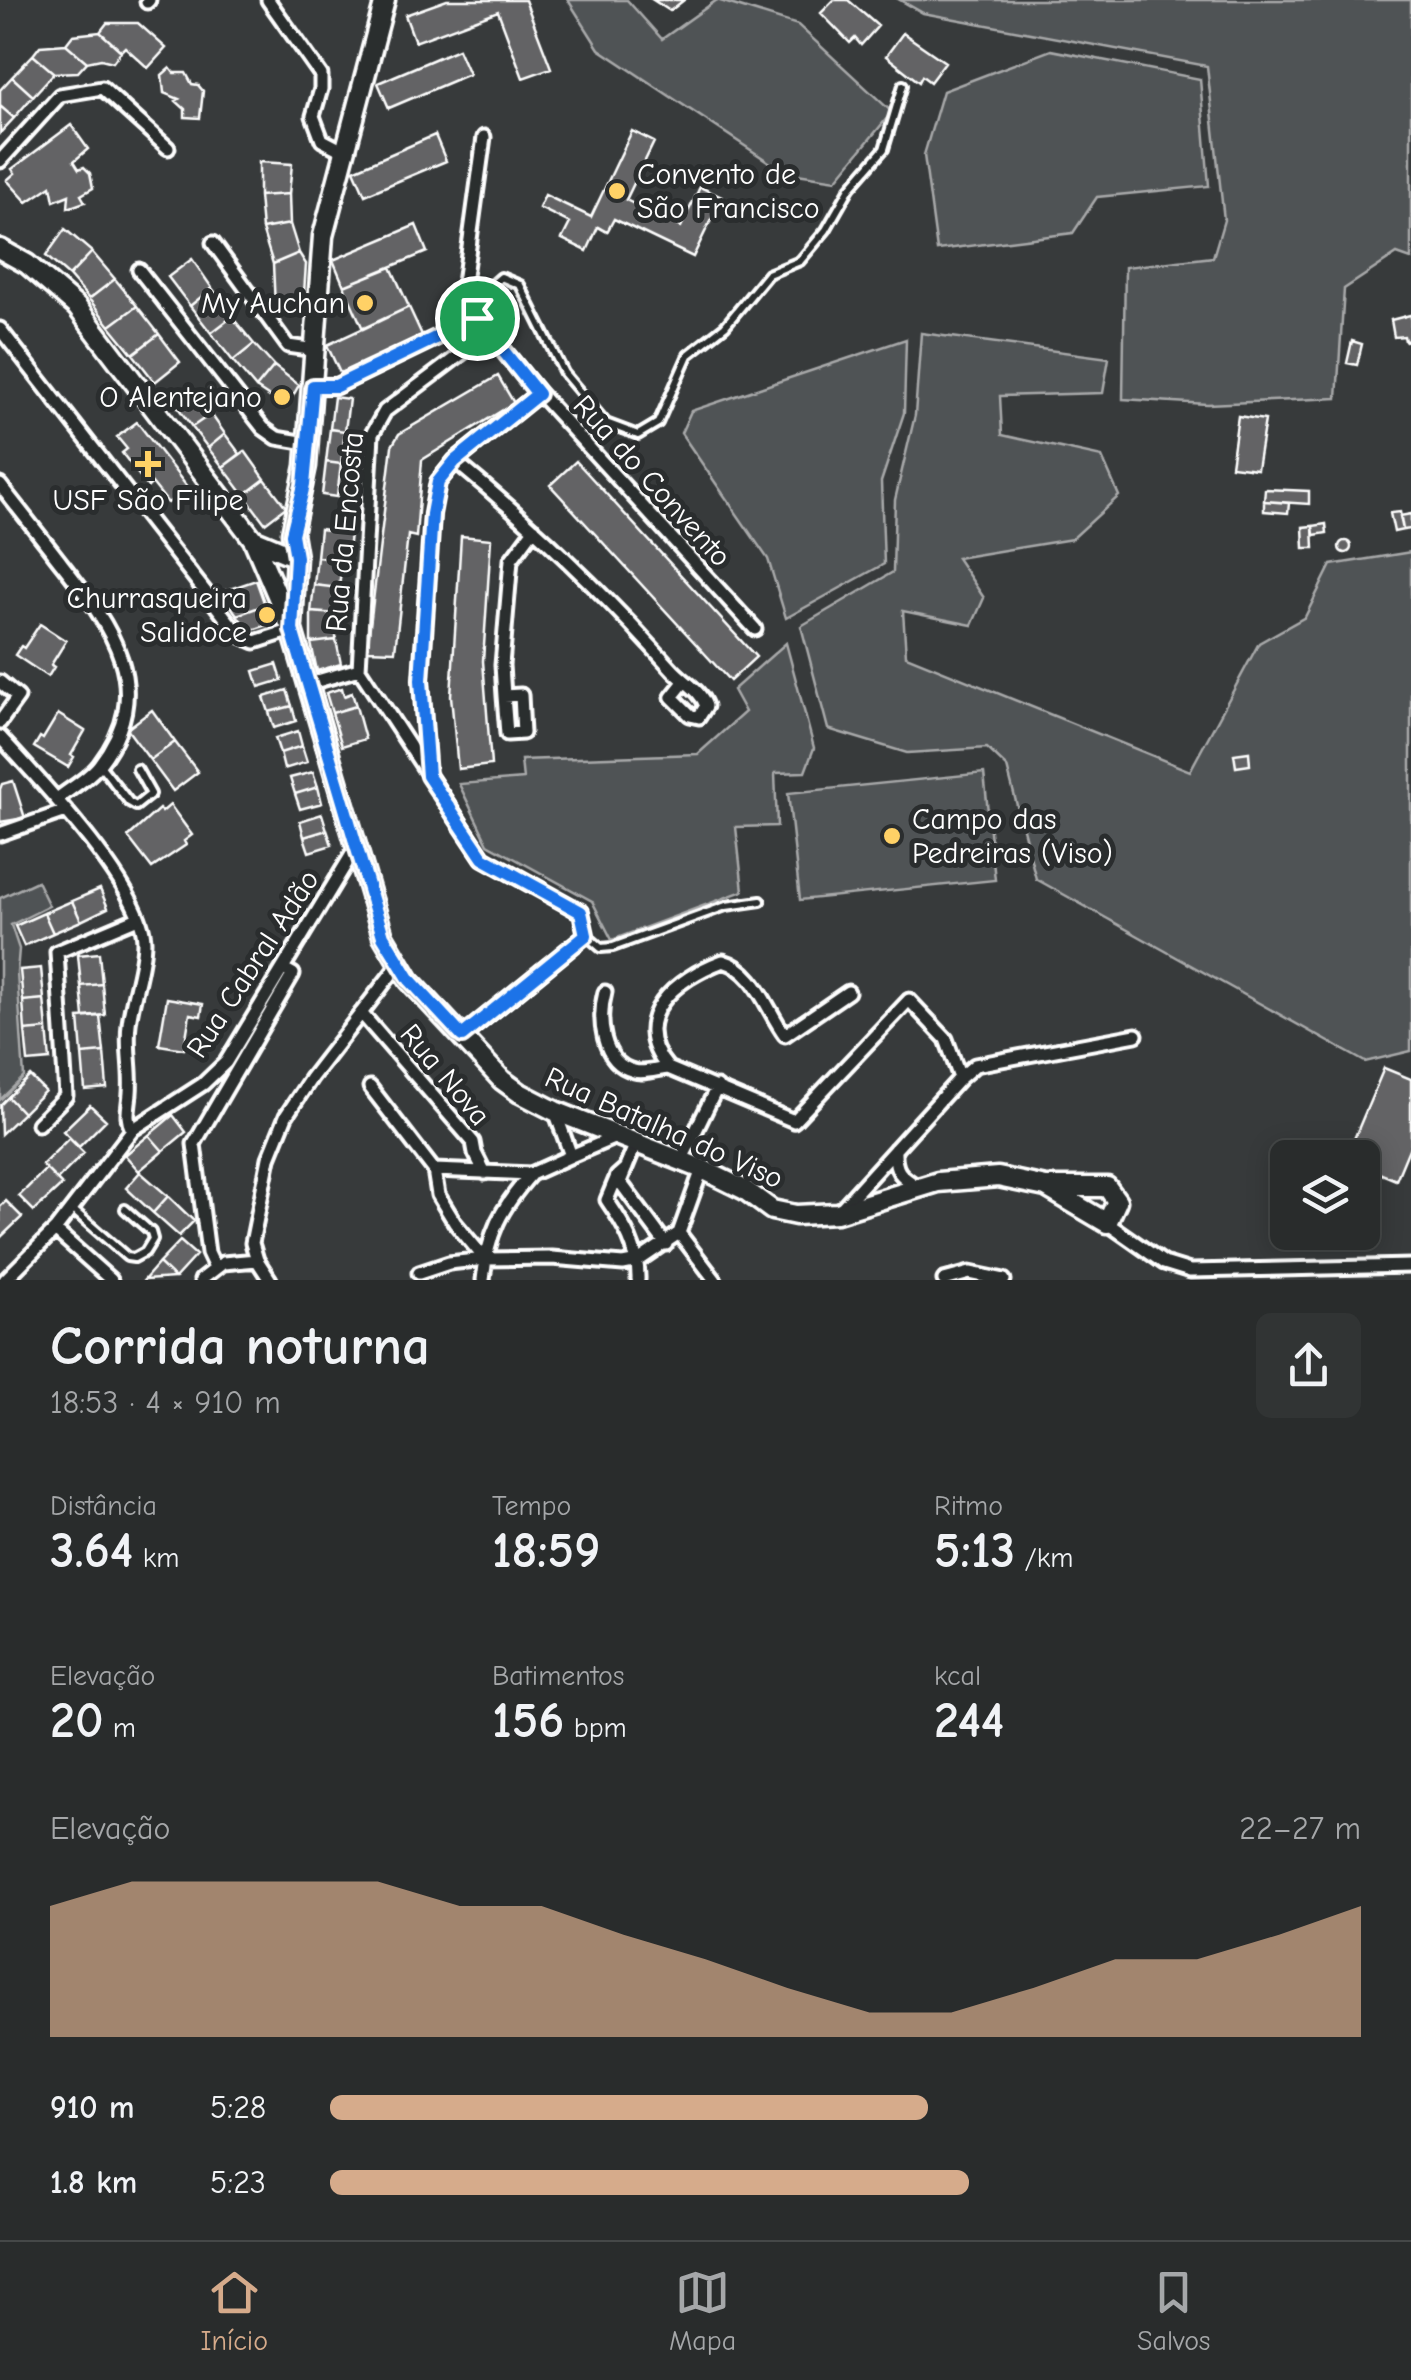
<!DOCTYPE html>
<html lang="pt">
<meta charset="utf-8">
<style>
:root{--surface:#292c2c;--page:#313434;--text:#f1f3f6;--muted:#a5a7a9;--line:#454848;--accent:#d6ab8b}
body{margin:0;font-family:"Comic Neue",sans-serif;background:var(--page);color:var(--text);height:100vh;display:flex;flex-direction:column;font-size:38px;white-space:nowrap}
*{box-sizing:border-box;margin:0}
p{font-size:32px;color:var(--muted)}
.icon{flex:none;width:55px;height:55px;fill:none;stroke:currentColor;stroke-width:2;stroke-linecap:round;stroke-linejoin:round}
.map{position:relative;height:1280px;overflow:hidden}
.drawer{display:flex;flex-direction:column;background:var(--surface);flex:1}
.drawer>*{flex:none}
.tools{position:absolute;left:1270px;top:1140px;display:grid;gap:20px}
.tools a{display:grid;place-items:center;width:110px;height:110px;border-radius:15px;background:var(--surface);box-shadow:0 5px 25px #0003,0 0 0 2px var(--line);font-size:50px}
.pin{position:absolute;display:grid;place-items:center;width:85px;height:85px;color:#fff;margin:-42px;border:5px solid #fff;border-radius:50%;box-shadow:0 2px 10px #0007}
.round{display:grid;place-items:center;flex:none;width:105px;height:105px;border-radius:15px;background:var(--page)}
.headline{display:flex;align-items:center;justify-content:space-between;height:170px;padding:0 50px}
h1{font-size:55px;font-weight:800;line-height:75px}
.figures{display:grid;grid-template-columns:repeat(3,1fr);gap:15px;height:170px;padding:10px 50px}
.figures div{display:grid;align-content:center}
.figures b{font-size:50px;font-weight:800}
.figures small{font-size:28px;font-weight:400}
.figures p{font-size:28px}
.chart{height:280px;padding:20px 50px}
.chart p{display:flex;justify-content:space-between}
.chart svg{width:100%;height:180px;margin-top:10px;fill:var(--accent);opacity:.7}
ul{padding:0 50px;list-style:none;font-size:32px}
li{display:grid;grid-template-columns:160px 120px 1fr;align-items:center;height:75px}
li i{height:25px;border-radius:12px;background:var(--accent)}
.tab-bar{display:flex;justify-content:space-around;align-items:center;height:140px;border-top:2px solid var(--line);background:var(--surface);font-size:28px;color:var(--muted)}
.tab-bar a{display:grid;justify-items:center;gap:5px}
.tab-bar .on{color:var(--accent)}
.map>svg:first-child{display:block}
</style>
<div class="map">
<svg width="1411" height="1280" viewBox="0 0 1411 1280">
<rect width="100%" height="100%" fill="#373a3b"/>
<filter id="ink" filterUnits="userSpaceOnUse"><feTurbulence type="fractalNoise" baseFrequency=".01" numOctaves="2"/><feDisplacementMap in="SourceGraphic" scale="20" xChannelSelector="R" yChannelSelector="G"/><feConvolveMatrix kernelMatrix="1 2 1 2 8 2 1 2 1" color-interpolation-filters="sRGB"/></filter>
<g filter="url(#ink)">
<path fill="#505354" stroke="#a8a9aa" stroke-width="2.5" d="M 568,0 L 627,0 L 662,39 L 717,0 L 798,25 L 892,112 L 836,180 L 784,172 L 599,49 Z
M 900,0 L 1411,0 L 1411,259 L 1397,254 L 1344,289 L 1337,398 L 1207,404 L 1123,399 L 1125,267 L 1213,257 L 1224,220 L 1207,66 L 923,13 Z
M 1051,50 L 1200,79 L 1209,186 L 1097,197 L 1073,233 L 937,250 L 924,155 L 943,91 Z
M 921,333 L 1109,358 L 1103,393 L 1000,396 L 1002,435 L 1102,457 L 1119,496 L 1072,539 L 957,558 L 984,598 L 972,625 L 903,611 L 906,656 L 1190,771 L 1259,643 L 1305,617 L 1331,565 L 1411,552 L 1411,1051 L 1365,1062 L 1036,879 L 1007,767 L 987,748 L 907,753 L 828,729 L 801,626 L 893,572 L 895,500 L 915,415 Z
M 906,339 L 904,413 L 881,482 L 884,564 L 786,618 L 768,559 L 681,433 L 691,411 Z
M 786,643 L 814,748 L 805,772 L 775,773 L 777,826 L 736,827 L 743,891 L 612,940 L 592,901 L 488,844 L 459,784 L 523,779 L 521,760 L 698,754 L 745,712 L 733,690 Z
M 984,773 L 995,880 L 800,900 L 788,793 Z
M 37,881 L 49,906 L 11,925 L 19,949 L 17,973 L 24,1077 L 0,1100 L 0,898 Z"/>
<path fill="#636465" stroke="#fff" stroke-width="2.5" d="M 447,0 L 525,0 L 551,68 L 523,78 L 498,11 L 415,42 L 405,15 Z
M 653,0 L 684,0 L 670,11 Z
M 834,0 L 848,0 L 878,26 L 861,45 L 855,38 L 850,43 L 821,13 Z
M 107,23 L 138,23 L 166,48 L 148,68 L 125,47 L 121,51 L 100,32 Z
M 100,32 L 121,51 L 113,62 L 101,59 L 87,62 L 66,44 L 73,35 Z
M 903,33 L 945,62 L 930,82 L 922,76 L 919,82 L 886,56 Z
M 66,44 L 87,62 L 78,72 L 54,73 L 33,55 L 40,46 Z
M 458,49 L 469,74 L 389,108 L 378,83 Z
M 33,55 L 54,73 L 33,96 L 12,77 Z
M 170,68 L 174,73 L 186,73 L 192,84 L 198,85 L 203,91 L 200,118 L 185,117 L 185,109 L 176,101 L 179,99 L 164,93 L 162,75 Z
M 12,77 L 33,96 L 14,118 L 0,106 L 0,90 Z
M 0,106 L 14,118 L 0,133 Z
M 71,125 L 88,149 L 74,161 L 79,169 L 84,167 L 90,173 L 93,188 L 81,195 L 85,202 L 68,208 L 69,195 L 54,201 L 51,186 L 27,202 L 7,180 L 15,173 L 12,169 Z
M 632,131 L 654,142 L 626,200 L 681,227 L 700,187 L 722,197 L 693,257 L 614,219 L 607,232 L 598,227 L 587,251 L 562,239 L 570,223 L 539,208 L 545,195 L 591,217 Z
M 435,135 L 446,161 L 365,195 L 354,170 Z
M 259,162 L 292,164 L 289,194 L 259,196 Z
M 289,194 L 290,224 L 262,229 L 259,196 Z
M 290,224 L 299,253 L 273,264 L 262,229 Z
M 416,225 L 427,252 L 344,286 L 333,260 Z
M 65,229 L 92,252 L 69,276 L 46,256 Z
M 92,252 L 115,279 L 89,299 L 69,276 Z
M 299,253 L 306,264 L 303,308 L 275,307 L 273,264 Z
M 192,259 L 212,288 L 190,306 L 168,277 Z
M 391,267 L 409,307 L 363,329 L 344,286 Z
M 115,279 L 137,306 L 110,326 L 89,299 Z
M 212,288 L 233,316 L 211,333 L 190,306 Z
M 137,306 L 159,334 L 133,354 L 110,326 Z
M 409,307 L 422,335 L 340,373 L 327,345 Z
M 1410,315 L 1411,315 L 1411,340 L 1405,341 L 1404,336 L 1394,337 L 1391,320 Z
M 232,317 L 254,344 L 233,361 L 211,333 Z
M 159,334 L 180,362 L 155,382 L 133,354 Z
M 1352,341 L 1362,344 L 1357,365 L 1347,363 Z
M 254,344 L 274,366 L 256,388 L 233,361 Z
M 274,366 L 299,385 L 286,408 L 256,388 Z
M 498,376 L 514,403 L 422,460 L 416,537 L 408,535 L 395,651 L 367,650 L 392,446 L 399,434 Z
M 196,393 L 211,414 L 192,427 L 177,406 Z
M 334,397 L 349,399 L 345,431 L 330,429 Z
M 211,414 L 225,434 L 208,448 L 192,427 Z
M 1238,416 L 1265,420 L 1257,469 L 1231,466 Z
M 137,422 L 188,488 L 168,503 L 152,483 L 148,487 L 122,453 L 127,449 L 117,437 Z
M 330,429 L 345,431 L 341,464 L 326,462 Z
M 225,434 L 240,454 L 223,467 L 208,448 Z
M 245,451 L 265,479 L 244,495 L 223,467 Z
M 576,461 L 756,657 L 730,681 L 550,485 Z
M 326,462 L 341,464 L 337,497 L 322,495 Z
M 265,479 L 286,507 L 265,523 L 244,495 Z
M 1265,489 L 1309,491 L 1309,504 L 1264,501 Z
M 1264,501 L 1289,503 L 1288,513 L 1264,511 Z
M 1400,512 L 1403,530 L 1394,532 L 1390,513 Z
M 1411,514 L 1411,529 L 1403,530 L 1400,516 Z
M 1326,524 L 1327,533 L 1314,535 L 1313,526 Z
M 1313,526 L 1314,548 L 1304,548 L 1303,527 Z
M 320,529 L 350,533 L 347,561 L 317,557 Z
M 461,536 L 491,539 L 483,661 L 491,765 L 458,769 L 451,696 Z
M1339 547a6 6 0 1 1 12 0a6 6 0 1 1-12 0Z
M 317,557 L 342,559 L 339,588 L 314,585 Z
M 256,580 L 265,605 L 237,615 L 221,592 Z
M 314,585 L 339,588 L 337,614 L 311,612 Z
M 265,605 L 271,624 L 249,631 L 237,615 Z
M 311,612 L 337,614 L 336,640 L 311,643 Z
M 40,624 L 66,641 L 51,665 L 54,667 L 48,677 L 15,655 L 21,646 L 24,648 Z
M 336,640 L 341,664 L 317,671 L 311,643 Z
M 277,664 L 282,680 L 259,687 L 254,671 Z
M 342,688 L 344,696 L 352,693 L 356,706 L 332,713 L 326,693 Z
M 287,690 L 292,706 L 269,712 L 264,697 Z
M 292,706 L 296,721 L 274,728 L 269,712 Z
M 356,706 L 365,739 L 342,746 L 332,713 Z
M 152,710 L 175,742 L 150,760 L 127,729 Z
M 58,714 L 85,731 L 71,755 L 74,757 L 68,767 L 34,747 L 40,737 L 43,739 Z
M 298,731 L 302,746 L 280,753 L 275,738 Z
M 175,742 L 198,772 L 173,791 L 150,760 Z
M 302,746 L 307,762 L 284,769 L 280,753 Z
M 1249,752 L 1250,765 L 1236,767 L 1234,754 Z
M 313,772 L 318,787 L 295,794 L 290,778 Z
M 13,781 L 25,818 L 0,822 L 0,789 L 2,784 Z
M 318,787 L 322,803 L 300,809 L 295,794 Z
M 170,805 L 192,835 L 184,841 L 186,845 L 152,868 L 128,837 L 159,809 L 162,812 Z
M 322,814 L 327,830 L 304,837 L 300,821 Z
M 327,830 L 332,845 L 309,852 L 304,837 Z
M 100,889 L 108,908 L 81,921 L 72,901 Z
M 72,901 L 81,921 L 53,933 L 44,913 Z
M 44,913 L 53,933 L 24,946 L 15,926 Z
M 99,953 L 102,984 L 81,986 L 78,955 Z
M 41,968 L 44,999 L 23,1001 L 20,970 Z
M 102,984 L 105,1015 L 84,1017 L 81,986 Z
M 167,998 L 203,1004 L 201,1016 L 190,1014 L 184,1049 L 159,1045 Z
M 44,999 L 47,1029 L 25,1031 L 23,1001 Z
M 100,1016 L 104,1052 L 82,1054 L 79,1018 Z
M 47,1029 L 50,1060 L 28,1062 L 25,1031 Z
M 104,1052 L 107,1088 L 85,1090 L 82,1054 Z
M 1384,1068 L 1411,1079 L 1411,1144 L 1396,1180 L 1362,1166 L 1362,1158 L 1346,1158 Z
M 30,1076 L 45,1091 L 23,1113 L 8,1097 Z
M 8,1097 L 23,1113 L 1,1134 L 0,1105 Z
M 90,1105 L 106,1120 L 79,1147 L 63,1131 Z
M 173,1115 L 186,1132 L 163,1151 L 149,1135 Z
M 149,1135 L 163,1151 L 139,1171 L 125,1155 Z
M 69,1138 L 84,1153 L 57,1180 L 42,1165 Z
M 46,1169 L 62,1185 L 34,1211 L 19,1196 Z
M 140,1172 L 168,1196 L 153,1213 L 126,1188 Z
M 168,1196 L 194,1221 L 179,1236 L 153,1213 Z
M 6,1201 L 22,1217 L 0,1238 L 0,1207 Z
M 180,1241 L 196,1255 L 175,1278 L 159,1263 Z
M 159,1263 L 175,1278 L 144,1280 Z"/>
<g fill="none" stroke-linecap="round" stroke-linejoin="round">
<g stroke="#fff" stroke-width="14">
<path id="lane" d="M 469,305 L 501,277 L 520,285 L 564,373 L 606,423 L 638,435 L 658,423 L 688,355 L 725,326 L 768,274 L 800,261 L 826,230 L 850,188 L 884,149 L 903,85
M 100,765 L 129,802 L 136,806 L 151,794 L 137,769
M 586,935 L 601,948 L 613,947 L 726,906 L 761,901
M 72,1209 L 127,1257 L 134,1258 L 145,1252 L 153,1239 L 151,1232 L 125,1209"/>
</g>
<g stroke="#fff" stroke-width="19">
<path id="street" d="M 268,0 L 321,75 L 321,89 L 313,116 L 322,140 L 345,152
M 147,2 L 149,0
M 484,137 L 462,298 L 539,393 L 755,629
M 0,161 L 60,95 L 102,88 L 168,148
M 213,243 L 288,346 L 316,350
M 139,270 L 263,428 L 277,438 L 307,443
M 0,329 L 239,635 L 255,642 L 292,630
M 313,386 L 336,386 L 477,318
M 455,461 C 532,524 604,593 671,668 C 683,682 700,689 706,706 L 699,717 L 690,715 L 672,697 L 684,682
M 0,485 C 21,512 42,538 62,564 C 111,626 158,689 99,765 C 89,778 71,788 57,799
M 359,669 L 372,434 L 385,411 L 489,333
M 0,682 L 18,697 L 0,722
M 307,684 L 359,669 L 483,858 L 581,912 L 586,935 L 463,1036
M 504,696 L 507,734 L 523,733 L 521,695 L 504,696 L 502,665 L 511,560 L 534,529
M 0,737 C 37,777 143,888 144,941 C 144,968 132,997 129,1024 C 126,1047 132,1070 130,1093 C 129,1108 125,1116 132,1130
M 427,771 L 421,679 L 432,514 L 438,482 L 455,461 L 539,393
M 0,834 L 66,811
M 605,992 C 598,1018 601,1063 634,1071 C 643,1074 658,1069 668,1068
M 361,1013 L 473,1142 L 475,1153 L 485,1173
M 960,1078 L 975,1065 L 1136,1035
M 370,1087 L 434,1170 L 438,1195 L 455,1223 L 485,1259
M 555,1111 L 571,1156 L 618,1136
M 38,1124 L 66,1096 L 57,952 L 138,918
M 636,1143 L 620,1182 L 666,1244
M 895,1149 C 894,1171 900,1176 918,1187
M 681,1161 L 717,1087
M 626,1168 L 617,1176 L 607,1200 C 624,1225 639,1249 638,1280
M 434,1170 L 531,1174 L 571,1156
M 840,1210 L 960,1078 L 946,1039 L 909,1000 L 794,1121 L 668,1068 C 625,1018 677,978 723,961 C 756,970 766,1009 785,1035 L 848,992
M 1107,1223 L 1164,1263 L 1190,1271 L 1411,1266
M 55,1230 L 111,1280
M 679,1233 L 715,1280
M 215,1268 L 208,1253 L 194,1144 L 293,974 L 284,969
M 419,1273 L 449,1263 L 485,1259 L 552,1258 L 623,1264 L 638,1261 L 679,1233 L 702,1169
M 5,1280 L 55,1230 L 132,1130 L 203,1084 L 226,1062 L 355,849
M 201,1280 L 223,1263 L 257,1260
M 270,1280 L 257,1260 L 252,1243 L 269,1158 L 286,1116 L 311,1078 L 399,964
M 483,1280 C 488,1233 500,1209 531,1174
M 944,1280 L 970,1273 L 1004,1280"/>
</g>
<g stroke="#fff" stroke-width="25">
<path id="secondary" d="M 0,249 L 27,264 L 77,307 L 253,539 L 292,630 L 383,936 L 409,980 L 502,1080 L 520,1093 L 555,1111 L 702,1169 L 745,1190 L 772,1210 L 796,1215 L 837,1213 L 938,1182 L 998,1177 L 1046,1187 L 1107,1223 L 1117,1201 L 1107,1187 L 1046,1187
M 253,539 L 296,557
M 292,625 L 296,557 L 292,533 L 306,466 L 323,236 L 385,0"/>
</g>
<use href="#lane" stroke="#2a2d2e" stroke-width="6"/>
<use href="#street" stroke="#2a2d2e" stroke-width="11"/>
<use href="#secondary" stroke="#2a2d2e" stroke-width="18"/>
</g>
</g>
<g fill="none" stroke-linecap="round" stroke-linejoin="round" filter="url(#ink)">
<g stroke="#fff" stroke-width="20">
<path id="route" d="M 477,318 L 538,394 L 455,461 L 438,482 L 432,514 L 421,680 L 428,776 L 483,858 L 581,912 L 586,935 L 462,1036 L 410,980 L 383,936 L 292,630 L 296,557 L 292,534 L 304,485 L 313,386 L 336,386 Z"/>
</g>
<use href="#route" stroke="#1a73e8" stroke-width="12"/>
</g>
<g fill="#ffd166" stroke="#2a2d2e" stroke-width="4">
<circle cx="617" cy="191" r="10"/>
<circle cx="365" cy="303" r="10"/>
<circle cx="282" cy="397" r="10"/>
<path d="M143 449h10v10h10v10h-10v10h-10v-10h-10v-10h10z"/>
<circle cx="267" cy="615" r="10"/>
<circle cx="892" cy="836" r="10"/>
</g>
<g text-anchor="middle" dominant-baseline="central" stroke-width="10" stroke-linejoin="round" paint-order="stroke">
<g font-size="30" fill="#fff" stroke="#2a2d2e" text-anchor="end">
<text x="637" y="174" text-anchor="start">Convento de<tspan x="637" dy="34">São Francisco</tspan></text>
<text x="345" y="303">My Auchan</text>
<text x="262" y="397">O Alentejano</text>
<text x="148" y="500" text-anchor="middle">USF São Filipe</text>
<text x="247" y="598">Churrasqueira<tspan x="247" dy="34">Salidoce</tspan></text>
<text x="912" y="819" text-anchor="start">Campo das<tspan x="912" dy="34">Pedreiras (Viso)</tspan></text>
</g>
<g font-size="30" fill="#fff" stroke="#2a2d2e">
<text transform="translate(652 481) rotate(48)">Rua do Convento</text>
<text transform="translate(345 532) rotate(-85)">Rua da Encosta</text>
<text transform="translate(253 964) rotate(-57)">Rua Cabral Adão</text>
<text transform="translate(445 1075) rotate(50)">Rua Nova</text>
<text transform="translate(664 1128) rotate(24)">Rua Batalha do Viso</text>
</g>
</g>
</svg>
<div class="tools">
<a><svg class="icon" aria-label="layers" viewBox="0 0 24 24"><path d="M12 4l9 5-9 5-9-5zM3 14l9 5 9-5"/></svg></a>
</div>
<div class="pin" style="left:477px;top:318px;background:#1e9e55"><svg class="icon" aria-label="arrive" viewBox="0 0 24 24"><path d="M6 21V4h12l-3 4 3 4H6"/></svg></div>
</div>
<section class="drawer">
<div class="headline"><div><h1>Corrida noturna</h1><p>18:53 · 4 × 910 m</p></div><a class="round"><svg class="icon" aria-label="share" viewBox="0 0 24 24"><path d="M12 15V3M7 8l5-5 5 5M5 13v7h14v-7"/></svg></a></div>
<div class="figures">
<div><p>Distância</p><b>3.64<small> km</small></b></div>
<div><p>Tempo</p><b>18:59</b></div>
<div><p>Ritmo</p><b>5:13<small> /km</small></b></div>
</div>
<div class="figures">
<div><p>Elevação</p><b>20<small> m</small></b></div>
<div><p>Batimentos</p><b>156<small> bpm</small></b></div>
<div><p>kcal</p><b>244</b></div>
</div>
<div class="chart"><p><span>Elevação</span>22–27 m</p>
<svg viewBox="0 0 160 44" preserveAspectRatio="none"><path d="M0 44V12L10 6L20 6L30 6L40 6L50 12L60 12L70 19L80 25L90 32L100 38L110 38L120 32L130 25L140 25L150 19L160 12V44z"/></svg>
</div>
<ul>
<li><b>910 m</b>5:28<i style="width:58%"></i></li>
<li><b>1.8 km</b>5:23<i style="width:62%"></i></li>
</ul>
</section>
<nav class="tab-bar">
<a class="on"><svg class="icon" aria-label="home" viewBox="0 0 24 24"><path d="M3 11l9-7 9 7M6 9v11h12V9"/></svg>Início</a>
<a><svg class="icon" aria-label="map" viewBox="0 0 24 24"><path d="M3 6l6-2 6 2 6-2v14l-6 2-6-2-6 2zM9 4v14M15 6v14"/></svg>Mapa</a>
<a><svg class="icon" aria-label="saved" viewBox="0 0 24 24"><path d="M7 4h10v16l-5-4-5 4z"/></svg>Salvos</a>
</nav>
